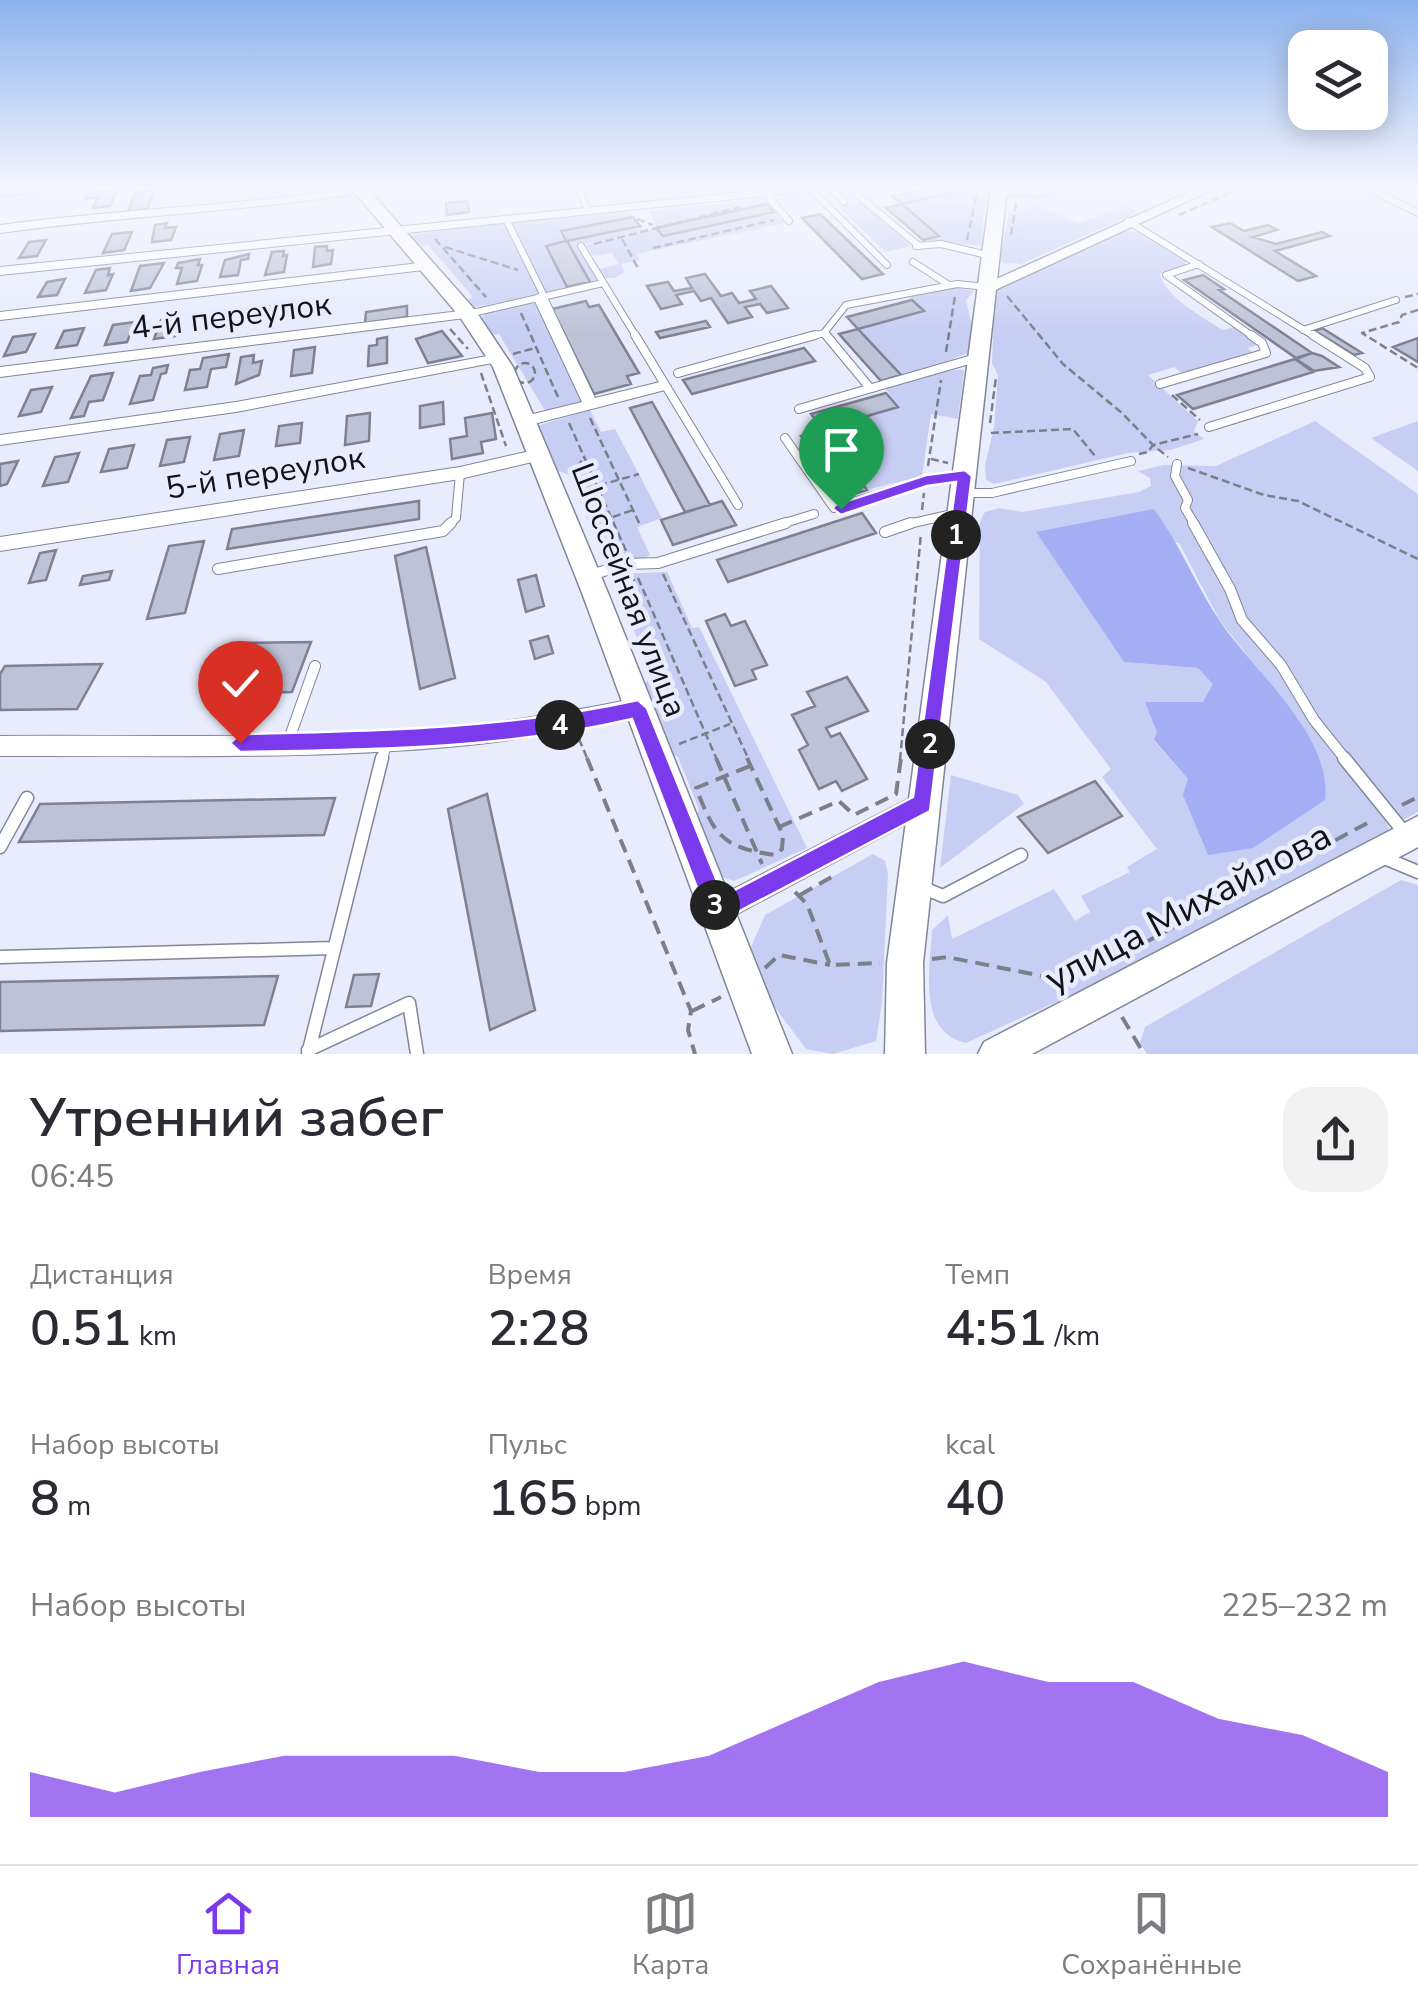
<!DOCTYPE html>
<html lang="ru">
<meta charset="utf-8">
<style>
:root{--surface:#fff;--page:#f2f2f3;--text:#2b2b33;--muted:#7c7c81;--line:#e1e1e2;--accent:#7c3aed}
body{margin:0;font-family:"Nunito Sans",sans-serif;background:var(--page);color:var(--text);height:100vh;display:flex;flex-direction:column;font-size:38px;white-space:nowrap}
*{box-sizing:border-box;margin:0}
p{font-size:32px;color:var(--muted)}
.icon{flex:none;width:55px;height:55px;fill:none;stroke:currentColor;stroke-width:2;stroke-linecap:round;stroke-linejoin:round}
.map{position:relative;height:1054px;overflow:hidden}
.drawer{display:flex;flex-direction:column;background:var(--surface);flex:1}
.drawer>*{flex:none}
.fabs{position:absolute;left:1288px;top:30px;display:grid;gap:20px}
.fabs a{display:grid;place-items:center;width:100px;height:100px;border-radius:20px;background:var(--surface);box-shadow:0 5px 25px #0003;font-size:50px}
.pin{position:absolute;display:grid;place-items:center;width:85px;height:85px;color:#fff;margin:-102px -42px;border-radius:50% 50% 50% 0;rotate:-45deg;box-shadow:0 0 10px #0007}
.pin .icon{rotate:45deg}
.km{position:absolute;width:50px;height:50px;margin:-25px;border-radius:50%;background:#222;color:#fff;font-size:28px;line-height:50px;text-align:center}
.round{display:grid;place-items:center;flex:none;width:105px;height:105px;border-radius:30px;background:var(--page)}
.summary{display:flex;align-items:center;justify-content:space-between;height:170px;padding:0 30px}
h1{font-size:55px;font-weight:600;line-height:75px}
.metrics{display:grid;grid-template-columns:repeat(3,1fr);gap:15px;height:170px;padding:10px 30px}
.metrics div{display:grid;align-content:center}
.metrics b{font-size:50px;font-weight:600}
.metrics small{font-size:28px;font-weight:400}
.metrics p{font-size:28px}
.chart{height:280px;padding:20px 30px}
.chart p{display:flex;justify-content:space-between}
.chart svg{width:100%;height:180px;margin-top:10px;fill:var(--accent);opacity:.7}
.tab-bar{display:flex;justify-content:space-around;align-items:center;height:140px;border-top:2px solid var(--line);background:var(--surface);font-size:28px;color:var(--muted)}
.tab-bar a{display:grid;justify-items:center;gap:5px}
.tab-bar .current{color:var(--accent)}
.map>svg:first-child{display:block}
</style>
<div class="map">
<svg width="1418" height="1054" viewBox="0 0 1418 1054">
<rect width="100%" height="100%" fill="#e8ecfc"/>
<path fill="#c7cef4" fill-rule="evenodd" d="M 950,188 L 979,188 L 977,195 L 984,201 L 982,246 L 923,240 L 938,235 L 902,204 L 954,192 Z
M 765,199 L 770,204 L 657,228 L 663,236 L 774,212 L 785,223 L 637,254 L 640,260 L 621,264 L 625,272 L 615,278 L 605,278 L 600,269 L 619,264 L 612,253 L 593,256 L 586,245 L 612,239 L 579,245 L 599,280 L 590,282 L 567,241 L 640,226 L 644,233 L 656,227 L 649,211 Z
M 861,201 L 911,246 L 886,252 L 838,207 Z
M 1038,206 L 1078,223 L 1127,206 L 1138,212 L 1021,264 L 1004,263 L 1000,259 L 1009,213 Z
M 629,210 L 633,216 L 559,231 L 564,241 L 544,245 L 567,289 L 545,293 L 512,222 Z
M 505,223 L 541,295 L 469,308 L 466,301 L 473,297 L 428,245 L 416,246 L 408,235 Z
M 1124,231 L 1135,231 L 1185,261 L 1185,266 L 1160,274 C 1166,298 1202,316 1222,330 L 1235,327 L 1261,344 L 1247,348 L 1255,354 L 1185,375 L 1174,367 L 1148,375 L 1198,421 L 1194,431 L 1204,439 L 1171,450 L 1128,453 L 994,484 L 986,480 L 985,465 L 994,428 L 998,375 L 992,363 L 995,292 Z
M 953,287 L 974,291 L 966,300 L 972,327 L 968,353 L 940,364 L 946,370 L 964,370 L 958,419 L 931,414 L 922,476 L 867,490 L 823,429 L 898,407 L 881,381 L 900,375 L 858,329 L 923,310 L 906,293 Z
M 538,300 L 586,404 L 547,414 L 499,334 L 491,335 L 479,320 L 487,312 Z
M 590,410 L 601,432 L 615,429 L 662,518 L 637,527 L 650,555 L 642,559 L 604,560 L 569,475 L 551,468 L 537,426 Z
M 1315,421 L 1418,494 L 1418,812 L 1403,820 L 1387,804 L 1379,808 L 1390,830 L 1170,950 L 966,1043 C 917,1032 930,969 932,930 L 948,915 L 952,939 L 1054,889 L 1075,921 L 1090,912 L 1081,896 L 1130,872 L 1127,867 L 1157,849 L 1102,777 L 1111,769 L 1046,682 L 979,639 L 980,521 L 985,512 L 999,508 L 1022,512 L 1139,492 L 1151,486 L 1150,478 L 1138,471 L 1164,465 L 1216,466 ZM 1037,532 L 1179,543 L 1220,621 L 1301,723 L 1188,779 L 1154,741 L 1157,732 L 1204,702 L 1214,684 L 1198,668 L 1124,662 Z
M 1418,421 L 1418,471 L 1371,438 Z
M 667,572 L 692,628 L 699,627 L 807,848 L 734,881 L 716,875 L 692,826 L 699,809 L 678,757 L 664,751 L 639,691 L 652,675 L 613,579 L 618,574 Z
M 951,775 L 1018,795 L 1024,804 L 940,868 Z
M 873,854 L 885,861 L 888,874 L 882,1002 L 876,1041 L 833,1054 L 806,1049 L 768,998 L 751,947 L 765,915 Z
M 1401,880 L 1418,885 L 1418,1054 L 1147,1054 L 1140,1043 L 1145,1027 Z"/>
<path fill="#a3aef4" d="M 1154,509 C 1181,546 1196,586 1221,623 C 1255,672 1333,737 1325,800 L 1253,848 L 1208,855 L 1183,795 L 1188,779 L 1154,740 L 1157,732 L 1145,702 L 1203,702 L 1213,684 L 1198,668 L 1124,662 L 1036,532 Z"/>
<path fill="#bec2d6" stroke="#7d8193" stroke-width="2.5" d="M 931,188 L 950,188 L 956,192 L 902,204 L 939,236 L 923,240 L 886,208 L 902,204 L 892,196 Z
M 117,190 L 110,206 L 93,208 L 98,197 L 85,199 L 87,194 Z
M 155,190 L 147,209 L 128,211 L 136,192 Z
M 468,201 L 469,212 L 447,215 L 446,203 Z
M 767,204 L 774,212 L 663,236 L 656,228 Z
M 820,214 L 883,274 L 862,279 L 802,218 Z
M 633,217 L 640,226 L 567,241 L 590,282 L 567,287 L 546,246 L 566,241 L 561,231 Z
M 167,223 L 165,228 L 176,227 L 171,240 L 152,242 L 155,225 Z
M 1230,223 L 1244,231 L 1268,225 L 1277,230 L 1253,237 L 1276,244 L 1322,232 L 1330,236 L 1275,251 L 1316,276 L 1298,281 L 1212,227 Z
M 132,232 L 124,250 L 103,253 L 112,234 Z
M 46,240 L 37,256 L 19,258 L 29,242 Z
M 327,246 L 327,251 L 333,250 L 331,264 L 313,267 L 315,247 Z
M 284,251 L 283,256 L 287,255 L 284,272 L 265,275 L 272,252 Z
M 249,254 L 248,259 L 241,260 L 238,275 L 220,277 L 225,260 Z
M 200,259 L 198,265 L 202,265 L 197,281 L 177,284 L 182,268 L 176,268 L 178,263 Z
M 164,263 L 150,288 L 131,291 L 140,266 Z
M 110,268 L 108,275 L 113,274 L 106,290 L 85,293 L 96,270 Z
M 705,274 L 721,296 L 732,293 L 739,303 L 756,299 L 750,291 L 771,286 L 788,308 L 767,313 L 760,304 L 745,307 L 752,317 L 728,323 L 711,298 L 701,301 L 694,291 L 676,295 L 682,304 L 661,309 L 647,286 L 668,282 L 674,291 L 692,288 L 686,278 Z
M 1203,275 L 1224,289 L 1219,290 L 1312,353 L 1296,358 L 1184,280 Z
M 65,279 L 57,295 L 38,297 L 47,282 Z
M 912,300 L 924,311 L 858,329 L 901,375 L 881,381 L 839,334 L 858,329 L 847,317 Z
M 586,301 L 589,307 L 599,305 L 639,373 L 627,376 L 631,384 L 594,394 L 552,309 Z
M 274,306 L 271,322 L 251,325 L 254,308 Z
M 407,306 L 407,317 L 365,323 L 366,312 Z
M 230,311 L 226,328 L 205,331 L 210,313 Z
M 181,317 L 175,336 L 154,339 L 161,320 Z
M 706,321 L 710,327 L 660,338 L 656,332 Z
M 135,322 L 127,342 L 105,345 L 113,325 Z
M 84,328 L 77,345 L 56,348 L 64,331 Z
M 1322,328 L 1362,353 L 1354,355 L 1315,331 Z
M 442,331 L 462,356 L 428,363 L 416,339 Z
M 35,334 L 26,352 L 4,356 L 13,337 Z
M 387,337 L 387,363 L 368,366 L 369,346 L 377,345 L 377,339 Z
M 1418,338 L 1418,362 L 1393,347 Z
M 315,347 L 312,373 L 291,376 L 294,350 Z
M 804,348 L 815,361 L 692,394 L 683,380 Z
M 1312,353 L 1322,356 L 1339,367 L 1314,371 L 1296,359 Z
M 229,354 L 226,367 L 211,369 L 207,387 L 185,390 L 190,370 L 200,369 L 203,358 Z
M 254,355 L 253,363 L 262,361 L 259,375 L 236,384 L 241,357 Z
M 1295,359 L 1313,372 L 1193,409 L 1177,395 Z
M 168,365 L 166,373 L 161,374 L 153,400 L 130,404 L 140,376 L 151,375 L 153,368 Z
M 113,373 L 103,400 L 89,402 L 84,416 L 71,418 L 91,376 Z
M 52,387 L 41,412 L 19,416 L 31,390 Z
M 886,393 L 898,407 L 823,429 L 867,490 L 844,497 L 801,436 L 823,429 L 811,414 Z
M 443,402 L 444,424 L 420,428 L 420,406 Z
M 652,402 L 710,505 L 685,512 L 630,408 Z
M 370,413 L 369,441 L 345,445 L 347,416 Z
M 492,413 L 496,439 L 481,442 L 483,453 L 452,459 L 450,439 L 467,436 L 465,418 Z
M 302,423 L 300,443 L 276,446 L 279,426 Z
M 244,430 L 239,456 L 214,460 L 220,434 Z
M 190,437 L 184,462 L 160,466 L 167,440 Z
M 134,445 L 127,468 L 101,472 L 109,449 Z
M 79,453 L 68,482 L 43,486 L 55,457 Z
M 18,461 L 7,484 L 0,486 L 0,464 Z
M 419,501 L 419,519 L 227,549 L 232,529 Z
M 722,501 L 736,525 L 673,545 L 661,520 Z
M 862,513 L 876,533 L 728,582 L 717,560 Z
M 204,541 L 185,613 L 147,619 L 169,546 Z
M 426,547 L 455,678 L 420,689 L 395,556 Z
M 56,550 L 46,580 L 29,583 L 40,553 Z
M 112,571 L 109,580 L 80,585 L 83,576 Z
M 536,575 L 544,606 L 526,612 L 518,580 Z
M 725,614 L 731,626 L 745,621 L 767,665 L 752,670 L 756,679 L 735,686 L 706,621 Z
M 548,636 L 553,653 L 535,659 L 530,641 Z
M 311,642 L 292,692 L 209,694 L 231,643 Z
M 102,664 L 77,709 L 0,710 L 0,674 L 5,666 Z
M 847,677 L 868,711 L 826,728 L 831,737 L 840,733 L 867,779 L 842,791 L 836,781 L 819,789 L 799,750 L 808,745 L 792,715 L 815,706 L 807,692 Z
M 1095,781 L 1122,816 L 1048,853 L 1018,817 Z
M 487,794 L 535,1010 L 490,1030 L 448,809 Z
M 335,798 L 324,835 L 19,842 L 40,804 Z
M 379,974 L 371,1006 L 346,1007 L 354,975 Z
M 278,976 L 264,1025 L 0,1031 L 0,982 Z"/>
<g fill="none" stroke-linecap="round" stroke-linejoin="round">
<g stroke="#828698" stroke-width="8">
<path id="service-far3" d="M 578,188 L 588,210
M 810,188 L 887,265
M 830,188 L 844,202
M 849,188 L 919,246
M 764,192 L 789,221
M 998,192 L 1037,193 L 1062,188
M 506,219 L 544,296
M 1128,221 L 1317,338
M 581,246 L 637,338
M 916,246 L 941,244 L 991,256
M 913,262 L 949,285
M 1199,264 L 1166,275 L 1255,338
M 468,314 L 603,283
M 1303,330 L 1396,300
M 806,338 L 824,333
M 828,338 L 824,333 L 846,305 L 957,284 L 987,287"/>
</g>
<g stroke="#828698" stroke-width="10">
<path id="service-far2" d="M 635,335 L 738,505
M 826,335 L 870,388
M 678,373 L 815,335
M 1160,384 L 1266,353 L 1262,343 L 1251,335
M 799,409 L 976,358
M 1209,427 L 1370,377 L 1365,368 L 1313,335
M 785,438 L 834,508 L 926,480 L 962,476
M 1177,464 L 1175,476 L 1188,500 L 1185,508 L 1195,525
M 965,493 L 992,493 L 1131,461
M 449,525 L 456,518 L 460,473
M 778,525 L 814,514
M 904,525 L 957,513"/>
</g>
<g stroke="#828698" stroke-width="12">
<path id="service-far1" d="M 1193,523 L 1230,589 L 1242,620 L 1281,665 L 1314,720 L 1346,760
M 885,532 L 911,523
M 218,569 L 443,531 L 451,523
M 591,575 L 626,564 L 658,563 L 786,523
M 288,742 L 315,666
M 382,760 L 386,743"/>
</g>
<g stroke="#828698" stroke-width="15">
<path id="service" d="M 1344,758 L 1404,832
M 0,847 L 27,798
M 1382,857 L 1418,872
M 921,887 L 943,896 L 1021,855
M 0,957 L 333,948
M 308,1050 L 409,1003 L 417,1054
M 308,1054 L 382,758"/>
</g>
<g stroke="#828698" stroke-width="2">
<path id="minor" d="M 23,188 L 61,188 L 55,191 L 0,196 L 0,190 Z
M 355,188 L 367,190 L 361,193 C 241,212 120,216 0,233 L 0,225 C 118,209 237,206 355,188 Z
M 783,188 L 818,188 L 812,191 L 0,275 L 0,267 Z
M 1360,188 L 1374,188 L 1418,209 L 1418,216 Z
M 428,262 L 434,266 L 432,269 L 0,320 L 0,312 Z
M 540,293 L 547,297 L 595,398 L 664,381 L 671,386 L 669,389 L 526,426 L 521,425 L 518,421 L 521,417 L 582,402 L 533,297 Z
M 468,310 L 473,311 L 473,317 L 0,377 L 0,367 Z
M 498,354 L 505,358 L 503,361 L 236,412 L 0,445 L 0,435 L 236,402 Z
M 539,449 L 545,451 L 547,455 L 545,459 L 460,479 L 0,551 L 0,537 L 460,467 Z
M 637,698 L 644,701 L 647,708 L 644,715 L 637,718 C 585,728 532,738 479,744 C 320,761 160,755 0,756 L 0,736 C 160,735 320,740 479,724 C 532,718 585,709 637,698 Z
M 922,792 L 930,795 L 933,803 L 930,811 L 726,920 L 717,923 L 708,920 L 705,911 L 708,902 Z"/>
</g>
<g stroke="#828698" stroke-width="3">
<path id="tertiary" d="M 1198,188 L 1216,188 L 993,291 L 987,292 L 979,287 Z
M 1418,816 L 1418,847 L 1032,1054 L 978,1054 L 984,1042 Z"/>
</g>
<g stroke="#828698" stroke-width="3">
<path id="secondary" d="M 351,188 L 367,188 L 475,310 L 513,367 L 608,593 L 792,1054 L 752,1054 L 582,593 L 493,367 L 460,317 Z
M 991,188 L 1007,188 L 923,963 L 925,1054 L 885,1054 L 887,963 Z"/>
</g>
<path stroke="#7c7f8a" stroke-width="2.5" stroke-dasharray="8 4" stroke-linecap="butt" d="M 1179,215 L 1242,188
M 637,219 L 653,225
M 1011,235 L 1016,203
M 435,239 L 486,297
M 622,239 L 639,270
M 967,240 L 978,188
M 594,244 L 740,207
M 445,247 L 518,270
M 653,248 L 774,220
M 1007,296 L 1063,364 L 1122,413 L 1153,445 L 1198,434
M 1405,297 L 1418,294
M 1418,310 L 1402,315 L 1399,322 L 1362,333 L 1418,368
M 521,313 L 558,397
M 450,329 L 468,349
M 946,352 L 955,296
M 513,354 L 535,348
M515 373a10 10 0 1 1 20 0a10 10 0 1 1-20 0Z
M 481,373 L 506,446
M 1172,395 L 1200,420
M 590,418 L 640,525
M 569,423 L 627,553
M 990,423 L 996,377
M 991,433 L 1073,429 L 1095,456
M 1139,454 L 1148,452 L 1153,445 L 1168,457
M 931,459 L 948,463
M 928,466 L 941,380
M 1188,468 L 1264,495 L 1298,501 L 1418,559
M 570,477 L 583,459
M 576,492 L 639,474
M 922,510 L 924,493
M 613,517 L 633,510
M 663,574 L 749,760
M 638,578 L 717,760
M 616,586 L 637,579
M 579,739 L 588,760
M 679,744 L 730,724
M 900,760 L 921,533"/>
<path stroke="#7c7f8a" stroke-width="4" stroke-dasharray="14 8" stroke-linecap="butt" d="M 587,758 L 691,1011 L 688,1030 L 695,1054
M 716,758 L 762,864
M 747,758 L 783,835 L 782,849 L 776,855 C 722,848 715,836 696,788 L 750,766
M 1402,805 L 1418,797
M 779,827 L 839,801 L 854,815 L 896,794 L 901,758
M 795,892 L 807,904 L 830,965 L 880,963
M 800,895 L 835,875
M 932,959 L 947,957 L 1062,980 L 1094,970 L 1373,820
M 765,968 L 779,955 L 830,965
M 692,1011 L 721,997
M 1122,1017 L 1144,1054"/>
<use href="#service-far3" stroke="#fff" stroke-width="6"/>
<use href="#service-far2" stroke="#fff" stroke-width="8"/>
<use href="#service-far1" stroke="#fff" stroke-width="10"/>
<use href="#service" stroke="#fff" stroke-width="12"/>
<use href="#minor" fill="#fff" fill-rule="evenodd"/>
<use href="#tertiary" fill="#fff" fill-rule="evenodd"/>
<use href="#secondary" fill="#fff" fill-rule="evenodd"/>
</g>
<linearGradient id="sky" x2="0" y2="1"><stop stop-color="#8cb2ed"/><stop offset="0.56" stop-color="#f5f6fe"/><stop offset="1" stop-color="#f5f6fe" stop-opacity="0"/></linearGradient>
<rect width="1418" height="335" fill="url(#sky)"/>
<path fill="#7c3aed" stroke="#fff" stroke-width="2.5" d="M 965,470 L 972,476 L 930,811 L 717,923 L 709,919 L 632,719 C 504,749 371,750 240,752 L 230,743 L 240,734 C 373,731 507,729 638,700 L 647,708 L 723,896 L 913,797 L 956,482 L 927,486 L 841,515 L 833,509 L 835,505 L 926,475 Z"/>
<g text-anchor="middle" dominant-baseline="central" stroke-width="9" stroke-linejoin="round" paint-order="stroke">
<g font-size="32" fill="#12131a" stroke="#e8ecfc">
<text transform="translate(231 316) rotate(-7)">4-й переулок</text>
<text transform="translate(265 473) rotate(-9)">5-й переулок</text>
<text transform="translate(629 590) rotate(69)">Шоссейная улица</text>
</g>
<g font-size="38" fill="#12131a" stroke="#e8ecfc">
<text transform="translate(1188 907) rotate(-28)">улица Михайлова</text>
</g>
</g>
</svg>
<div class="fabs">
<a><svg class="icon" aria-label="layers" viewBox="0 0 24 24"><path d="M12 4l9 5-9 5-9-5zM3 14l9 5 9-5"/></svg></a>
</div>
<div class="pin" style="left:841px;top:509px;background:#1e9e55"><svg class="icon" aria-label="arrive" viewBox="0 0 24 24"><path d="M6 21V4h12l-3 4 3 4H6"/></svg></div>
<div class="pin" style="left:240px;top:743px;background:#d93025"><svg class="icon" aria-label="check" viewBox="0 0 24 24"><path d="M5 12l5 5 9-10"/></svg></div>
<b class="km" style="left:956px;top:535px">1</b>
<b class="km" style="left:930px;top:744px">2</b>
<b class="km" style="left:715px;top:905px">3</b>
<b class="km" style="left:560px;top:725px">4</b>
</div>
<section class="drawer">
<div class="summary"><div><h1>Утренний забег</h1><p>06:45</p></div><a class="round"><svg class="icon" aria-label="share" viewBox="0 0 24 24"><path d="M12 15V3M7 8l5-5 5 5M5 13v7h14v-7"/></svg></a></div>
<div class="metrics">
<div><p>Дистанция</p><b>0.51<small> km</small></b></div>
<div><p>Время</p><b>2:28</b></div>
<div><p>Темп</p><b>4:51<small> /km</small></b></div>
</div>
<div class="metrics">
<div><p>Набор высоты</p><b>8<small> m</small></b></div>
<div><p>Пульс</p><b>165<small> bpm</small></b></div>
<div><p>kcal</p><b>40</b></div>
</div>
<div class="chart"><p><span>Набор высоты</span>225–232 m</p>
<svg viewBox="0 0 160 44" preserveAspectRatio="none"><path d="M0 44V33L10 38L20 33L30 29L40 29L50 29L60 33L70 33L80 29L90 20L100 11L110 6L120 11L130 11L140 20L150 24L160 33V44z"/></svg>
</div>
</section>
<nav class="tab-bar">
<a class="current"><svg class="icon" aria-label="home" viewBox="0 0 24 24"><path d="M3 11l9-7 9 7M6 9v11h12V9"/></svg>Главная</a>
<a><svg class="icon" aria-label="map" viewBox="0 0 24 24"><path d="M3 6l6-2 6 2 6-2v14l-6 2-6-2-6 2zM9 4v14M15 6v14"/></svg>Карта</a>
<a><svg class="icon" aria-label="saved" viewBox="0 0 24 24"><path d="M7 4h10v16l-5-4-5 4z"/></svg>Сохранённые</a>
</nav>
